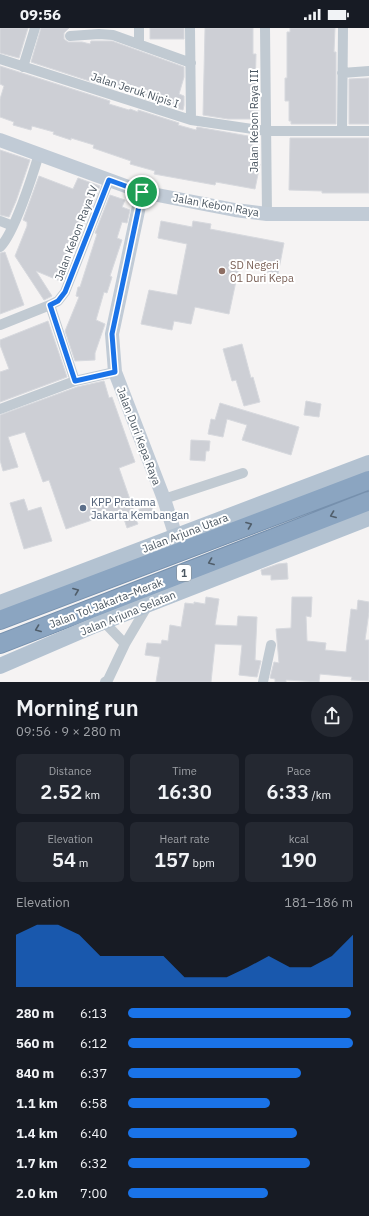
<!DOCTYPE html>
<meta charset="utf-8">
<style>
:root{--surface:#171b24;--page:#242831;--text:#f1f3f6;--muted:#9ea1a6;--accent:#1a73e8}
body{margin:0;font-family:"IBM Plex Sans",sans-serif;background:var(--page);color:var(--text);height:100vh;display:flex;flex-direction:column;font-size:15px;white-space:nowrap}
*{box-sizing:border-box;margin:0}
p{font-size:13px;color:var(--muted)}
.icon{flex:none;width:22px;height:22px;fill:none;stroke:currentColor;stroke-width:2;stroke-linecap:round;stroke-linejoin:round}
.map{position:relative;height:654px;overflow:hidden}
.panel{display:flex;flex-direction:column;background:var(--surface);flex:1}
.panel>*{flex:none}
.pin{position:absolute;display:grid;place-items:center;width:34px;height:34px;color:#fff;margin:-17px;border:2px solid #fff;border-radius:50%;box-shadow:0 1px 4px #0007}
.round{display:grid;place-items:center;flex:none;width:42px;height:42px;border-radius:21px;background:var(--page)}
.summary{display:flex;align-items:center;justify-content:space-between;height:68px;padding:0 16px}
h1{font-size:22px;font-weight:600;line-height:30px}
.metrics{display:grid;grid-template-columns:repeat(3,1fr);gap:6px;height:68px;padding:4px 16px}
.metrics div{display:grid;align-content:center;border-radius:6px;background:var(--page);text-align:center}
.metrics b{font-size:20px;font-weight:600}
.metrics small{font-size:11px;font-weight:400}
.metrics p{font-size:11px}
.chart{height:112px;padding:8px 16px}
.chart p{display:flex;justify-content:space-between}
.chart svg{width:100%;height:72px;margin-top:4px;fill:var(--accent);opacity:.7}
ul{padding:0 16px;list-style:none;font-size:13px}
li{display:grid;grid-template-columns:64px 48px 1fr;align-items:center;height:30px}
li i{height:10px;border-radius:5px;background:var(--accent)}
.status{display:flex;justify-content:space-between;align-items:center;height:28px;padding:0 20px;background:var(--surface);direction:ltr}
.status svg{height:11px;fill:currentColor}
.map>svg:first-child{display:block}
</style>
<div class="status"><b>09:56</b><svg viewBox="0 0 49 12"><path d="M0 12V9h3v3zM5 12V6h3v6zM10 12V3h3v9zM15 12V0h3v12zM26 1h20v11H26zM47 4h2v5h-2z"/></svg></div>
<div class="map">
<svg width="369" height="654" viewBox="0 0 369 654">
<rect width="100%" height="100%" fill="#f5f3f3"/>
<path fill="#cdcfd5" stroke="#d7d9de" d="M 0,0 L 28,0 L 19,30 L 0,25 Z
M 41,0 L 69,0 L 64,5 L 64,11 L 68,14 L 82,14 L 90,16 L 91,13 L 112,13 L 184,39 L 184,49 L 179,66 L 184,68 L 184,77 L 183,82 L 142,70 L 143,66 L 115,57 L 114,61 L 31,34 Z
M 150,0 L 184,0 L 184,11 L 150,11 Z
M 205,0 L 253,0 L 253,26 L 256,26 L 255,67 L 258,67 L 258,91 L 228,91 L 203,87 Z
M 290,0 L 335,0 L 334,24 L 336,24 L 336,96 L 291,96 L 291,93 L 289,93 L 289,73 L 285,73 L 285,50 L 287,50 L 287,4 L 290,4 Z
M 0,38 L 110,73 L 109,76 L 129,82 L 130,81 L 138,84 L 138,82 L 179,95 L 178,97 L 196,102 L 197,99 L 254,109 L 250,134 L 260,136 L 255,161 L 216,154 L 215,157 L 154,146 L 155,143 L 130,136 L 131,133 L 93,120 L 94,117 L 71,110 L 71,112 L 53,106 L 54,104 L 32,98 L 31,102 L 13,97 L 14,94 L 0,89 L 0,71 L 4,58 L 0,56 Z
M 369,50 L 369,96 L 349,96 L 349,51 Z
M 290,110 L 369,110 L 369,165 L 322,165 L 322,163 L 289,162 Z
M 0,122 L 30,132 L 16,173 L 9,189 L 0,187 Z
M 39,148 L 73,161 L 78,150 L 100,158 L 83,201 L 81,200 L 60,253 L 36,243 L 52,268 L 44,272 L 15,228 L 27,198 L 27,194 L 23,192 Z
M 110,167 L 125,172 L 122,179 L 130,182 L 127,195 L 122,194 L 117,210 L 122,212 L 110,248 L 112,249 L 107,265 L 104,264 L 96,292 L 105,296 L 95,325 L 95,332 L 75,333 L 65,303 L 79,269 L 76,268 L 78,259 L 80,259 L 97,206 L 95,205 Z
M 161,193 L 192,199 L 193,193 L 211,196 L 210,201 L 284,215 L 278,246 L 239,239 L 229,286 L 195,279 L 191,296 L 174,293 L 172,302 L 141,296 L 149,262 L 177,267 L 187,216 L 158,210 Z
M 5,224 L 24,277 L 0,286 L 0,225 Z
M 48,293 L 67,349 L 0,374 L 0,344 L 9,341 L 0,317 L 0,312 Z
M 242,316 L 251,350 L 253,349 L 260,374 L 244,378 L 236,352 L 232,353 L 223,321 Z
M 104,353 L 109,370 L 112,369 L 135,434 L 119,440 L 134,483 L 151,477 L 154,486 L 136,492 L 138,496 L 127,500 L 121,482 L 66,501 L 49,452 L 43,454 L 25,404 L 8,409 L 18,439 L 3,443 L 0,432 L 0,387 L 77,359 Z
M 306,373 L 321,376 L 319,389 L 304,387 Z
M 220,375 L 299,399 L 291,427 L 242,412 L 247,397 L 227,391 L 223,409 L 208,406 L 211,391 L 215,392 Z
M 191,412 L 210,413 L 209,423 L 206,423 L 205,433 L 190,432 Z
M 24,471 L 28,483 L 41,479 L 52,513 L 24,521 L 10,475 Z
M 287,535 L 288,551 L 271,552 L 271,547 L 262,547 L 261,542 L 278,536 Z
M 206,569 L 219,571 L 215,597 L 237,598 L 238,588 L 257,589 L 255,632 L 261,633 L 257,649 L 239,647 L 242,617 L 215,616 L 211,654 L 156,654 L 160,629 L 145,627 L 147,615 L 161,616 L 162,612 L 168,613 L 170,597 L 181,599 L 185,575 L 194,576 L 194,574 L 205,576 Z
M 292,569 L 312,569 L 311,589 L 306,588 L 307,613 L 326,615 L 325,622 L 346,624 L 351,581 L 357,582 L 358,572 L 369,574 L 369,584 L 365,612 L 369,612 L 369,653 L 351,652 L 352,649 L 320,646 L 319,654 L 286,652 L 286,654 L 275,654 L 275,651 L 270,650 L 274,634 L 279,635 L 276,601 L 291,600 Z"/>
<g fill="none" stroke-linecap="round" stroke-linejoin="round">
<g stroke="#7690ad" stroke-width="20">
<path id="highway" d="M 0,592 L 369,452
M 0,616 L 369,473"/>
</g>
<path stroke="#c1cad2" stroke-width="10" d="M 139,0 L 139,16
M 190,0 L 191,92
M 265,0 L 267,186
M 70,8 L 99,6 L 113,7 L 191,35
M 0,31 L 191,92 L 266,103 L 369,103
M 23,39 L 35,0
M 342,45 L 369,43
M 342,103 L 343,0
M 0,193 L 13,198
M 0,219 C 14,206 33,146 39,126
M 50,277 L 75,353
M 0,297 L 50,277 L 58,273 L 65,264 L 109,152
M 0,381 L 75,353 L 115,344
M 164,471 L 243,445
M 104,594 L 125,616
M 105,654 L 108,652 L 125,616 L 148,577
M 263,654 L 271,617"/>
<path stroke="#c1cbd6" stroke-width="14" d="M 0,112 L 142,164 L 235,182 L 267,186 L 369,186
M 142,164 L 112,306 L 115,344 L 164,471 L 176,509"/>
<path stroke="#b3c2d1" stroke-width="16" d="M 0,575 L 369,435
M 0,638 L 95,597 L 369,490"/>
<use href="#highway" stroke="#8ba5c1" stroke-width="18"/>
</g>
<defs><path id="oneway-chevron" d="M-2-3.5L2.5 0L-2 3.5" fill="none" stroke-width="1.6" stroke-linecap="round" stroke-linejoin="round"/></defs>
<g stroke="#505e6b">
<use href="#oneway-chevron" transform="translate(333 487) rotate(159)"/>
<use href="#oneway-chevron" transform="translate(249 497) rotate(-21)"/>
<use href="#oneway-chevron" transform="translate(211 534) rotate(159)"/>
<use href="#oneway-chevron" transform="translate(76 563) rotate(-21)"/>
<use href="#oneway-chevron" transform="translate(38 601) rotate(159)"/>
</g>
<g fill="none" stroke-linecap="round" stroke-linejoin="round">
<g stroke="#fff" stroke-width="8">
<path id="route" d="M 109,152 L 142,164 L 112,306 L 115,344 L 75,353 L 50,277 L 58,273 L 65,264 Z"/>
</g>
<use href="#route" stroke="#1a73e8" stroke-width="5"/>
</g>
<circle fill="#8d6e63" stroke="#fff" stroke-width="1.5" cx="222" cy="243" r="4"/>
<circle fill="#5c6f8a" stroke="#fff" stroke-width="1.5" cx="83" cy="480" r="4"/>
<g text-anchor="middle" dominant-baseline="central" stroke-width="4" stroke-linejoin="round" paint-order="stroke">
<rect fill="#fff" stroke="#808990" stroke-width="1" x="177" y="537" width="14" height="16" rx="3"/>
<g font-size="10" font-weight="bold" fill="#4a5661">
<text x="184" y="545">1</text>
</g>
<g font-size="11" fill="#4a5661" stroke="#fff">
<text transform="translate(135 62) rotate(18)">Jalan Jeruk Nipis I</text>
<text transform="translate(254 93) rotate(-90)">Jalan Kebon Raya III</text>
<text transform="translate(216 177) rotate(10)">Jalan Kebon Raya</text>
<text transform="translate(76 205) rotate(-69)">Jalan Kebon Raya IV</text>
<text transform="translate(139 408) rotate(69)">Jalan Duri Kepa Raya</text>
<text transform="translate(185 505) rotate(-21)">Jalan Arjuna Utara</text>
<text transform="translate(106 575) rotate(-21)">Jalan Tol Jakarta–Merak</text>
<text transform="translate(128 585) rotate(-22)">Jalan Arjuna Selatan</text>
</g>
<g font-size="11" fill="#785e54" stroke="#fff" text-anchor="start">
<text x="230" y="237">SD Negeri<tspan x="230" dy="13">01 Duri Kepa</tspan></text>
</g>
<g font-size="11" fill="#4e5e75" stroke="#fff" text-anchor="start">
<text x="91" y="474">KPP Pratama<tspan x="91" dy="13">Jakarta Kembangan</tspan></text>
</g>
</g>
</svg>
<div class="pin" style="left:142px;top:164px;background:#1e9e55"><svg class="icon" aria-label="arrive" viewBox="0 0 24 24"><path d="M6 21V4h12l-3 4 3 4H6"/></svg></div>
</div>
<section class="panel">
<div class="summary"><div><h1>Morning run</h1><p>09:56 · 9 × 280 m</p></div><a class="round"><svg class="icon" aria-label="share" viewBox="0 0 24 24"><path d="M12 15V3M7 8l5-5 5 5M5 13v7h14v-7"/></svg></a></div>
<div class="metrics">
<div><p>Distance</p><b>2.52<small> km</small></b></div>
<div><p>Time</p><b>16:30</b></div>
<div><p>Pace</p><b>6:33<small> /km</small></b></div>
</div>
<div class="metrics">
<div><p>Elevation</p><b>54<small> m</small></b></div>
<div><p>Heart rate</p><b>157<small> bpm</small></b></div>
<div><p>kcal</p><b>190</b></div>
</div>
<div class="chart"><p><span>Elevation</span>181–186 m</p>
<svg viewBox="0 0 160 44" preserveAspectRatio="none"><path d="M0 44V12L10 6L20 6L30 12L40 25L50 25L60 25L70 25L80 38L90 38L100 38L110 32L120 25L130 32L140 32L150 25L160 12V44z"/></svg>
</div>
<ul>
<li><b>280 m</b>6:13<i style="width:99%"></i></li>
<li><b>560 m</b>6:12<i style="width:100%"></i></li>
<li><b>840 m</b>6:37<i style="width:77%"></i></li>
<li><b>1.1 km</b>6:58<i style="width:63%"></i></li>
<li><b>1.4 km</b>6:40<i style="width:75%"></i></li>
<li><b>1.7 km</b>6:32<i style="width:81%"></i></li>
<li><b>2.0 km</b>7:00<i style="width:62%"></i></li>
</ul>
</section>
